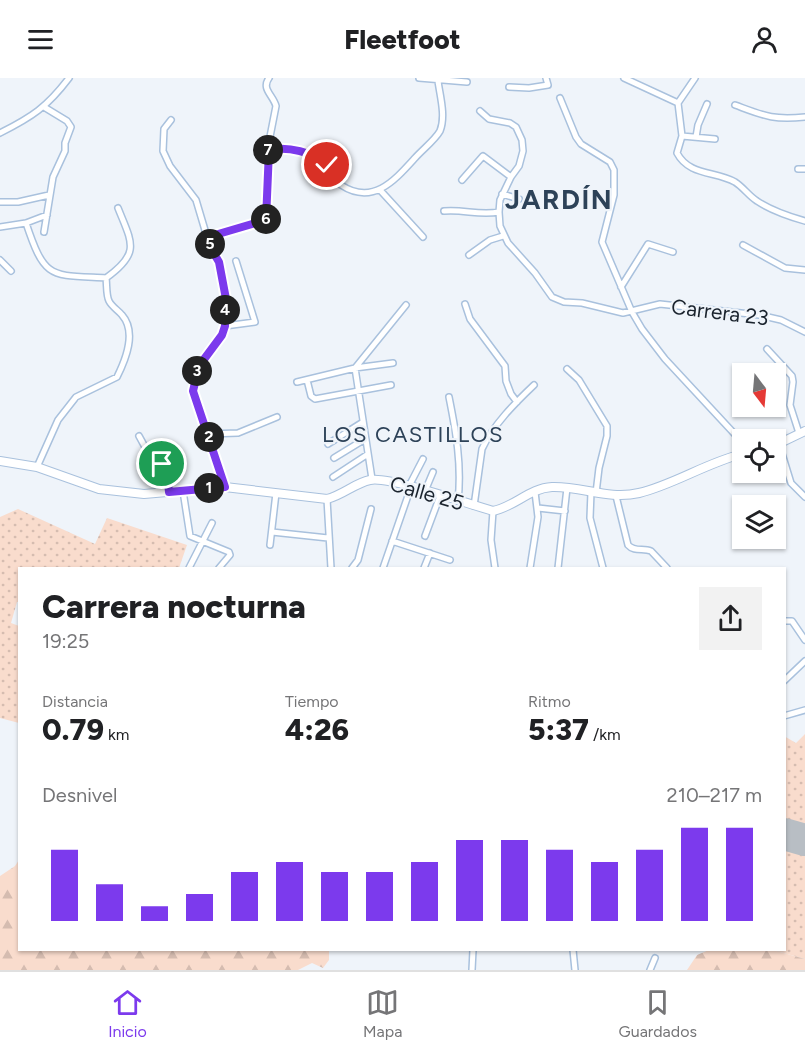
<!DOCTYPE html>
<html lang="es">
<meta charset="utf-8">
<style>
:root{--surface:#fff;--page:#f2f2f2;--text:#202124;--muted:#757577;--line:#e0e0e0;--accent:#7c3aed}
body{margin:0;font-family:Figtree,sans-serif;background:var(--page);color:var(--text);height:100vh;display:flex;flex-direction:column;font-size:22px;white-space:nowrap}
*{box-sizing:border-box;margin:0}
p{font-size:20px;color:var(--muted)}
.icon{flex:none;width:33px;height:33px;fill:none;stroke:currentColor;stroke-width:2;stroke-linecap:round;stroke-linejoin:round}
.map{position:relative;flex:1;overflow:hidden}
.sheet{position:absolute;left:18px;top:489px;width:768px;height:384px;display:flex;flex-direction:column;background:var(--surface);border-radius:0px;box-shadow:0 2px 4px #0004}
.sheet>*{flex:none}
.needle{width:39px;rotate:164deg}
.tools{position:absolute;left:732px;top:285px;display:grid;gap:12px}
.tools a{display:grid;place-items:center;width:54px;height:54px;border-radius:0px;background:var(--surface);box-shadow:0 2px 4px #0004;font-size:30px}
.pin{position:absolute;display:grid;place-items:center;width:51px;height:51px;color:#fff;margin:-26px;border:3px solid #fff;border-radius:50%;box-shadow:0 2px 6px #0007}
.km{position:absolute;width:30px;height:30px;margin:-15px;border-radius:50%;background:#222;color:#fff;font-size:16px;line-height:30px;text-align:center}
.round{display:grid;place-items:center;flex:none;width:63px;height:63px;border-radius:0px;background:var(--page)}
.overview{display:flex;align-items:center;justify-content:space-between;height:102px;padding:0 24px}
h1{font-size:33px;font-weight:800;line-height:45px}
.stats{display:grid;grid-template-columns:repeat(3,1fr);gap:9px;height:102px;padding:6px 24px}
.stats div{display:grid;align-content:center}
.stats b{font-size:30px;font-weight:800}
.stats small{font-size:16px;font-weight:400}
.stats p{font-size:16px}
.chart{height:168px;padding:12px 24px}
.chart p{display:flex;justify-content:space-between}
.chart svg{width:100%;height:108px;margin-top:6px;stroke:var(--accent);stroke-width:6}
header{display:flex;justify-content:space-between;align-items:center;height:78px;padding:0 24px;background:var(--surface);font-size:27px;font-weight:800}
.tab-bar{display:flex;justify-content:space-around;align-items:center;height:84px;border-top:2px solid var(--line);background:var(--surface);font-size:16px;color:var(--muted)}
.tab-bar a{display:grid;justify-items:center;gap:3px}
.tab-bar .selected{color:var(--accent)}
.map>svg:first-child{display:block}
</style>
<header><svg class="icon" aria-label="menu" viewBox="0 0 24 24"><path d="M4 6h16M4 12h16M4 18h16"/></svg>Fleetfoot<svg class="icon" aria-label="person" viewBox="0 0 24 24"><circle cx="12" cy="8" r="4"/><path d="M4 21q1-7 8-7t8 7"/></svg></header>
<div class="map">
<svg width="805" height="892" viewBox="0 0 805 892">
<defs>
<pattern id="grass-dots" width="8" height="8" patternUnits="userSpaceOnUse" patternTransform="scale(1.5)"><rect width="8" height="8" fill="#f9dccd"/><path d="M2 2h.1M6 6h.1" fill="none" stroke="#d5bcb0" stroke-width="1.8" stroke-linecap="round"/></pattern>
<pattern id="forest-firs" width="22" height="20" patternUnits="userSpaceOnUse" patternTransform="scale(1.5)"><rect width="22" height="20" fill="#f9dccd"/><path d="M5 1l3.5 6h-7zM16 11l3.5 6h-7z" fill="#d5bcb0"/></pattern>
</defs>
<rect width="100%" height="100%" fill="#eff4fa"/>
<path fill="url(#grass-dots)" d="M 18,431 L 95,466 L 107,440 L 187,467 L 179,490 L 20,490 L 19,524 L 17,524 L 11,545 L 19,548 L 19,645 L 0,640 L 0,439 Z
M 805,656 L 805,750 L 785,744 L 784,658 L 796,665 Z
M 785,770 L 805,775 L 805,881 L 773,872 L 784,872 Z"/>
<path fill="url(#forest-firs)" d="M 19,782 L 20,872 L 329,872 L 329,882 L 323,890 L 312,885 L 298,892 L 0,892 L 0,798 L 15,788 Z
M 709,872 L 773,872 L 805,881 L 805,892 L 687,892 L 697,877 Z"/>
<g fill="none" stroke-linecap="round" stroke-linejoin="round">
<path stroke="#b8bec4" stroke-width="32" d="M 784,756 L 805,762"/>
<g stroke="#a9c1dd" stroke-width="8">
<path id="street" d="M 419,0 L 467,4
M 624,0 L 678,25
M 509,9 L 529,10 L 548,7 L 546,0
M 560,20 L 576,59 L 581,66 L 610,84 L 614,92 L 614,117 L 602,164 L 632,234 L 642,251 L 665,281 L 742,364
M 678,25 L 682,58 L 677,75 C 689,98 716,93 735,104 C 743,109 749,118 757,123 C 769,131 791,139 805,143
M 678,25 L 695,0
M 735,27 C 765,38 772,42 805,39
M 44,29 L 67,43 L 71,49 L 65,65 L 65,73 L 53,99 L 44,154
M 480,33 L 489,41 L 510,45 L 516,49 L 522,62 L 523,73 L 519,88 L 511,99 L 500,122 L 499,134 L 500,148 L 508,165 L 535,195 L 552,219 L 564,224 L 582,225 L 623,235 L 660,226 L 759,237 L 781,242 L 805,254
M 171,42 L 164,51 L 163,73 L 170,88 L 196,122 L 210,169 L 219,184 L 226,221 L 225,248 L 222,257 L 199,288 L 193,313 L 225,409
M 0,55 C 32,39 47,29 69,0
M 682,58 L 715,61
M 696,59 L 698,47 L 707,26
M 269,72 C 284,68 309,73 322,82 C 330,89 332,101 341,107 C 373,128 395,102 415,80 C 422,72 435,62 440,53 C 446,38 440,18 438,3
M 798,91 L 805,91
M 462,102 L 483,78 L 511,99
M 380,112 L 423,159
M 502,116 L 519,121
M 0,124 L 18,124 L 49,117
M 444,133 C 464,131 479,138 499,134
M 26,145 C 45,202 50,197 106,200
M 0,149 L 26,145 L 47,137
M 208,159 L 266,142 L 267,74 L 276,28 C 273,17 261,11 269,0
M 743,167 L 785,190 L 805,192
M 469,177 L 490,162 L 503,158
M 0,182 L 11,193
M 621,209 L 648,166 L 673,174
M 465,226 L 470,241 L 505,288 L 506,303 L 511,316 L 517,324
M 225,248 L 255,244 L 236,183
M 767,271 L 792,298 L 793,304 L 790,327 L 799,355
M 567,291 L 579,302 L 607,348 L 607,358 L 599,390 L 596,415
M 307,302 L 311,318 L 315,321 L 391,307
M 297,304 L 355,290 L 393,285
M 449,319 C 456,354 462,387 458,423
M 208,356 L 238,355 L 277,339
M 139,358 L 145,369 L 166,392 L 169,414
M 328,366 L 363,344
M 779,366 L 791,405 L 805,419
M 334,380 L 365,361
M 37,389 L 58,342 L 76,319 L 117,299 C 126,281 137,254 122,237 C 118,232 112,229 109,223 C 106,217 107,207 106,200 C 141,175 132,165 118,130
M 333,399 L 368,376
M 372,401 L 355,290 L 406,227
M 409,408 L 423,381
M 183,413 L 190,458 L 229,474 L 230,477 L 219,490
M 425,413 L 433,394
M 591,414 L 590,440 L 603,490
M 616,418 L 628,467 C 634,474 643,470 651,473 L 667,490
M 327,421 L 331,490
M 474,428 L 482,371 C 493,347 515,325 534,307
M 538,430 L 565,433
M 493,433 L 491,462 L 495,490
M 272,454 L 328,460
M 425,458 L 440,418
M 392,463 L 450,482
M 270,467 L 276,415
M 189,490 L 212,445
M 352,490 L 358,482 L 371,431
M 383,490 L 411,409
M 424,490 L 430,475
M 530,490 L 538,439 L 535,414
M 558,490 L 567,410
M 784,543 L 792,543 L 805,562
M 784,603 L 805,583
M 784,638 L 805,632
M 573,872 L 575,892
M 472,892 L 473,872
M 650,892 L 655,880"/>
</g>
<g stroke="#a9c1dd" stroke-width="10">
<path id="secondary" d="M 776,367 L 805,353
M 0,383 L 37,389 L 99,411 L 144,416 L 225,409 L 327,421 C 343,417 355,405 370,402 C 390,398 468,426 493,433 C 514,429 530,410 552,409 C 582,408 608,422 639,415 C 673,407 706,385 742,376"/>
</g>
<use href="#street" stroke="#fff" stroke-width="5"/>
<use href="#secondary" stroke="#fff" stroke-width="8"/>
</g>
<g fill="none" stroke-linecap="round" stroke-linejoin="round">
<g stroke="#fff" stroke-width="12">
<path id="route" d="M 162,386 L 167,396 L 169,414 L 225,409 L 193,313 L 199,288 L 222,257 L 225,248 L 226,221 L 219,184 L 210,169 L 208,159 L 266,142 L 269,72 C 288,68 313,74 327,87"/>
</g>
<use href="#route" stroke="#7c3aed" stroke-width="8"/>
</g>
<g text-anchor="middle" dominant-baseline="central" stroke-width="4.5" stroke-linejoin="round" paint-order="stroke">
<g font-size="21" fill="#1a232d" stroke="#eff4fa">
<text transform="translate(720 234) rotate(7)">Carrera 23</text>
<text transform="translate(427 415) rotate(16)">Calle 25</text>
</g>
<g font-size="22" letter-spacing="1.5" fill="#2d4258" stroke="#eff4fa">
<text x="413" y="356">LOS CASTILLOS</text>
</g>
<g font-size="27" font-weight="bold" letter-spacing="1.5" fill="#2d4258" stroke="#eff4fa">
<text x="559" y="121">JARDÍN</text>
</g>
</g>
</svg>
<div class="tools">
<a><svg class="needle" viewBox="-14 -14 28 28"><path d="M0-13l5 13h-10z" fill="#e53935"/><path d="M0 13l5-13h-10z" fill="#757577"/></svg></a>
<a><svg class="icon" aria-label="locate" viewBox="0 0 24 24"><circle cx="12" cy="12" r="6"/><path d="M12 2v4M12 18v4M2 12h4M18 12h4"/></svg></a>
<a><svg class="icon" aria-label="layers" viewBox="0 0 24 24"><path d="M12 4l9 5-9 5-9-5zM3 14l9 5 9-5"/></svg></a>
</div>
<div class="pin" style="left:162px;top:386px;background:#1e9e55"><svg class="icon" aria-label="arrive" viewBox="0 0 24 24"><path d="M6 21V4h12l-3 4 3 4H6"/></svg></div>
<div class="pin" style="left:327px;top:87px;background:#d93025"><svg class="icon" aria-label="check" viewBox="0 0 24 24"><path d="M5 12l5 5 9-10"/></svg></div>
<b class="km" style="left:209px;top:410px">1</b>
<b class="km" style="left:209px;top:359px">2</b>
<b class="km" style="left:197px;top:293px">3</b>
<b class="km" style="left:225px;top:232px">4</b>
<b class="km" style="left:210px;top:166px">5</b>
<b class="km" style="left:266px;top:141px">6</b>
<b class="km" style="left:268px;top:72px">7</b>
<section class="sheet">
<div class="overview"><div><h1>Carrera nocturna</h1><p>19:25</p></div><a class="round"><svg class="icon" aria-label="share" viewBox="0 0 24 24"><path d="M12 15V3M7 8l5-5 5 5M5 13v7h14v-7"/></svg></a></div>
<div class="stats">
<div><p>Distancia</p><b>0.79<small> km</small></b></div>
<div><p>Tiempo</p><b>4:26</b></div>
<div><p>Ritmo</p><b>5:37<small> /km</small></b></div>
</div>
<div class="chart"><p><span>Desnivel</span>210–217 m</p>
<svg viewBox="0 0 160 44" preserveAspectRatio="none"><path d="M5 44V15M15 44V29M25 44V38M35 44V33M45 44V24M55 44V20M65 44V24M75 44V24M85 44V20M95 44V11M105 44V11M115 44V15M125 44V20M135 44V15M145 44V6M155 44V6"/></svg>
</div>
</section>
</div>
<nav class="tab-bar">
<a class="selected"><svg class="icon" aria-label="home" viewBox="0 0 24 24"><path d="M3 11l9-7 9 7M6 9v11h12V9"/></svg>Inicio</a>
<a><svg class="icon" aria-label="map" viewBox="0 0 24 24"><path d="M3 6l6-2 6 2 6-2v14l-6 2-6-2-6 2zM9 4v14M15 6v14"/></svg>Mapa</a>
<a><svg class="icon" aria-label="saved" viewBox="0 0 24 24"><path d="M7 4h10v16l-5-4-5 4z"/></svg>Guardados</a>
</nav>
